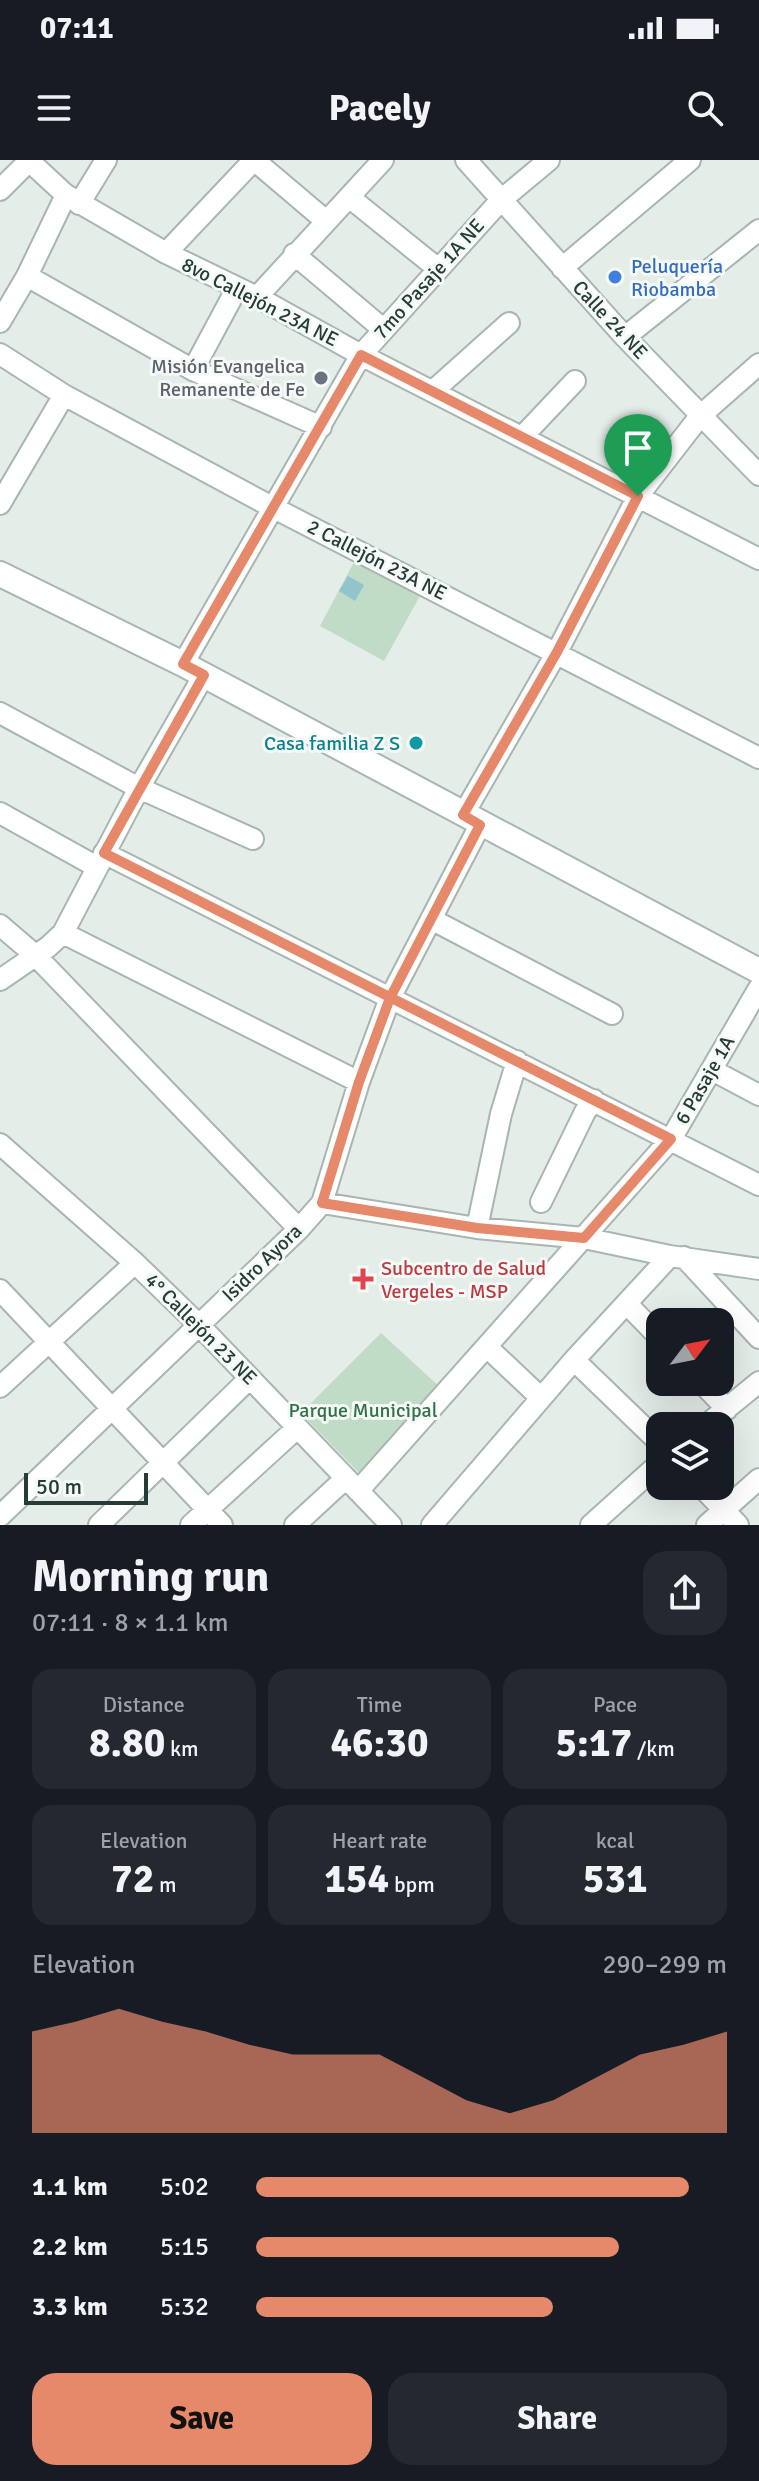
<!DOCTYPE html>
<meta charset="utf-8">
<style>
:root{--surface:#171b24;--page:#242831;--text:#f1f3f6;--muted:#9ea1a6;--accent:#e6886a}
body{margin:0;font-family:Signika,sans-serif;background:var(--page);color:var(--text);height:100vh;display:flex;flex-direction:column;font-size:30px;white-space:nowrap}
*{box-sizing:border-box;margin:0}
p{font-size:26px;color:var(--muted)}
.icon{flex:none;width:44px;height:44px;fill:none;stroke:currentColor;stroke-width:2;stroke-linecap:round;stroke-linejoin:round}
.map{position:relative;height:1365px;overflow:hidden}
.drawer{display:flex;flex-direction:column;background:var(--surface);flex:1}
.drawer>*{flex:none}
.needle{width:52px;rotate:58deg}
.buttons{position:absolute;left:646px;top:1148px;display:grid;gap:16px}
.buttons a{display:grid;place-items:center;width:88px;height:88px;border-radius:16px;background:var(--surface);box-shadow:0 8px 32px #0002;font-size:40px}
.scale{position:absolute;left:24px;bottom:20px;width:124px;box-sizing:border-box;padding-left:8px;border:4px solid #263d37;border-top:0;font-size:22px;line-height:28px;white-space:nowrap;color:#263d37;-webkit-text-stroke:6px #f5faf7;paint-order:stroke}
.pin{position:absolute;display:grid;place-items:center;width:68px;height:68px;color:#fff;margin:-82px -34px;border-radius:50% 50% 50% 0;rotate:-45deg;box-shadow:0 0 8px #0007}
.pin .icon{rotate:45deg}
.round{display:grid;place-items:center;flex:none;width:84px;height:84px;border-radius:24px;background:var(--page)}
.headline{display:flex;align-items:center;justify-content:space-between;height:136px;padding:0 32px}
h1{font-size:44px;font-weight:700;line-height:60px}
.stats{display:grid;grid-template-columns:repeat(3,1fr);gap:12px;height:136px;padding:8px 32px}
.stats div{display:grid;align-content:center;border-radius:20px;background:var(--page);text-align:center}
.stats b{font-size:40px;font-weight:700}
.stats small{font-size:22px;font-weight:400}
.stats p{font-size:22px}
.chart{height:224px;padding:16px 32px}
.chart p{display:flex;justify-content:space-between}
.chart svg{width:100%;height:144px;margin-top:8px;fill:var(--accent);opacity:.7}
.button{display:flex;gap:16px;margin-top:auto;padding:16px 32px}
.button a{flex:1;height:92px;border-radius:24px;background:var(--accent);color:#111;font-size:32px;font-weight:700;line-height:92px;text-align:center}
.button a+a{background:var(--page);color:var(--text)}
ul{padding:0 32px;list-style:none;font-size:26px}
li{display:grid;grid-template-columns:128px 96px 1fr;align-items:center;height:60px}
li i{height:20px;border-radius:10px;background:var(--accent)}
.status{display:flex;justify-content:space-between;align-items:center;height:56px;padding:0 40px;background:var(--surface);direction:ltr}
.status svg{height:22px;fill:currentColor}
header{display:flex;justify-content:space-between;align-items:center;height:104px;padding:0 32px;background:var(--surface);font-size:36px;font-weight:700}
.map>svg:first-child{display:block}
</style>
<div class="status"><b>07:11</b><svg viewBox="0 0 49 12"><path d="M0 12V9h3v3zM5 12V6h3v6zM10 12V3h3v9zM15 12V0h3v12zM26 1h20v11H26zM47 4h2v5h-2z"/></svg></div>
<header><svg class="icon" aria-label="menu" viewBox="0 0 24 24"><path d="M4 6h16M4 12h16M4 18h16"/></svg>Pacely<svg class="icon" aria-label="search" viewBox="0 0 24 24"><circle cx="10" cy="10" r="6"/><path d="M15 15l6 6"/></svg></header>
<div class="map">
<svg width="759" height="1365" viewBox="0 0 759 1365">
<rect width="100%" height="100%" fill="#e5ede9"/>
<path fill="#c0dcc7" d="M 356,398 L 421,434 L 384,501 L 320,466 Z
M 381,1173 L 442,1229 L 361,1315 L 301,1253 Z"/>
<path fill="#92c4cd" d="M 348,416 L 364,425 L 355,441 L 339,431 Z"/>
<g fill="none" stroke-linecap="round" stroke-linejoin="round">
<g stroke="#a8b5b0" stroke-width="24">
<path id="minor" d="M 28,0 L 66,35 L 166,93 L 257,137 L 361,195 L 759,399
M 254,0 L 326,61
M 466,0 L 625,177 L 759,315
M 0,30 L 29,1
M 349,37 L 437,108
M 79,44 L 106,0
M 166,93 L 254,0
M 294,94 L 383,169
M 562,108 L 690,0
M 27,116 L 193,210 L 321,267
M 257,137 L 383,0
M 0,162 L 27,116 L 66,35
M 625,177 L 759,70
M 0,194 L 64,235 L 272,347 L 759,598
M 193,210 L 237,128
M 433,231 L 509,163
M 522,277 L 575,221
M 0,344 L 64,235
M 183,504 L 361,195 L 501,40 L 549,0
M 0,553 L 139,628 L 253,679
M 0,653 L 97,707
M 463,655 L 557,492 L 638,336 L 700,256 L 759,204
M 104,693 L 759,1025
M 431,759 L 612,854
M 0,765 L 35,795 L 299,1069
M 63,773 L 359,922
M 0,820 L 48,787 L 63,773 L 139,628 L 204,515
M 712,910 L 759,935
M 0,984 L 135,1103 L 198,1164 L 391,1365
M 541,1042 L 585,952 L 594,940
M 322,1043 L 477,1068 L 584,1078 L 670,1096 L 759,1109
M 477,1068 L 501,954 L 517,901
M 684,1097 L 759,1178
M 0,1130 L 222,1365
M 627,1144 L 660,1178
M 487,1187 L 541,1238
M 574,1200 L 660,1283
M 701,1222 L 727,1249
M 0,1227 L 135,1103
M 705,1266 L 759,1222
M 701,1326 L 738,1365
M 358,1331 L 671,979 L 759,828
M 0,1356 L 299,1069 L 322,1043 L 359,922 L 390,838 L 480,665
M 99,1365 L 250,1218
M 191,1365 L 297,1268
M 295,1365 L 346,1318
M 432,1365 L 574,1200 L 670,1096
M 591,1365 L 660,1303
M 707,1365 L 759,1319"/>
</g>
<g stroke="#a8b5b0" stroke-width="28">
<path id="tertiary" d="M 0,414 L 183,504 L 759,811"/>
</g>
<use href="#minor" stroke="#fff" stroke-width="20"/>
<use href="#tertiary" stroke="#fff" stroke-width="24"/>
</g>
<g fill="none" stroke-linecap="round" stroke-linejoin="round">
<g stroke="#fff" stroke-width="16">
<path id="route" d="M 638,336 L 557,492 L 463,655 L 480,665 L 390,838 L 359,922 L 322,1043 L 477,1068 L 584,1078 L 671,979 C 482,883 293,788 104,693 L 204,515 L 183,504 L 361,195 L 638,336"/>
</g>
<use href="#route" stroke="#e6886a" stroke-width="10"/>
</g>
<circle fill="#3f7fe0" stroke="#f5faf7" stroke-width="3" cx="615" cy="117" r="8"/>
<circle fill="#6b7280" stroke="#f5faf7" stroke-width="3" cx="321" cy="218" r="8"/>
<circle fill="#0f9aa8" stroke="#f5faf7" stroke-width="3" cx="416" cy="583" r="8"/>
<path fill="#e0444e" stroke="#f5faf7" stroke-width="3" d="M359 1107h8v8h8v8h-8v8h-8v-8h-8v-8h8z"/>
<g text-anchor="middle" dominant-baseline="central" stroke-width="6" stroke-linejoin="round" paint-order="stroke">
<g font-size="20" fill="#366cbe" stroke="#f5faf7" text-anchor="start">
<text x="631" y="106">Peluquería<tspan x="631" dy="23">Riobamba</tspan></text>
</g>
<g font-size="20" fill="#263d37" stroke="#f5faf7">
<text transform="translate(429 119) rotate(-48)">7mo Pasaje 1A NE</text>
<text transform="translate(260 142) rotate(27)">8vo Callejón 23A NE</text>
<text transform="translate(610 160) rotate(47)">Calle 24 NE</text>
<text transform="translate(377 400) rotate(27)">2 Callejón 23A NE</text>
<text transform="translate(705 920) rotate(-60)">6 Pasaje 1A</text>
<text transform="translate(262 1103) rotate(-44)">Isidro Ayora</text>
<text transform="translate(201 1169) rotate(45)">4° Callejón 23 NE</text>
</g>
<g font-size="20" fill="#5b616d" stroke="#f5faf7" text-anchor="end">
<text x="305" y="206">Misión Evangelica<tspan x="305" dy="23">Remanente de Fe</tspan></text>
</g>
<g font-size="20" fill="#0d838f" stroke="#f5faf7" text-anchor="end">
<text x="400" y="583">Casa familia Z S</text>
</g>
<g font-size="20" fill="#be3a42" stroke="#f5faf7" text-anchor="start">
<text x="381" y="1108">Subcentro de Salud<tspan x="381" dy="23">Vergeles - MSP</tspan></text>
</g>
<g font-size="20" fill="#33714b" stroke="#f5faf7">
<text x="363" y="1250">Parque Municipal</text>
</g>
</g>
</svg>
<div class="buttons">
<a><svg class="needle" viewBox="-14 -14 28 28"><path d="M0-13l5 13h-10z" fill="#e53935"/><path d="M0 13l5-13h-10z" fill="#9ea1a6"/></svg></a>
<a><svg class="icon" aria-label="layers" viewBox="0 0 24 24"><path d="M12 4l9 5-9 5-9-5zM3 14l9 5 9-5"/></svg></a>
</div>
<div class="scale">50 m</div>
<div class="pin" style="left:638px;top:336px;background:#1e9e55"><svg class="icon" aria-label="arrive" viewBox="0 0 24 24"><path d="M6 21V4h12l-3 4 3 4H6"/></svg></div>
</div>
<section class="drawer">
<div class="headline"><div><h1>Morning run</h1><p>07:11 · 8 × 1.1 km</p></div><a class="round"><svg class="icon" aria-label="share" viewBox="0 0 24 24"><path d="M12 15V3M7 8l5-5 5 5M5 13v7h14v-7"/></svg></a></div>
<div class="stats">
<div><p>Distance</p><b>8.80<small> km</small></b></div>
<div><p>Time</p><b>46:30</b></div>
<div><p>Pace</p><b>5:17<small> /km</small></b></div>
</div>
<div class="stats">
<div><p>Elevation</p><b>72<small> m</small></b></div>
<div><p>Heart rate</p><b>154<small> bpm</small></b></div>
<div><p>kcal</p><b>531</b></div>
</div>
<div class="chart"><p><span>Elevation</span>290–299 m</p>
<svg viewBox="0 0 160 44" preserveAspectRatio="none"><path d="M0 44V13L10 10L20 6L30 10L40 13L50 17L60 20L70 20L80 20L90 27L100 34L110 38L120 34L130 27L140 20L150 17L160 13V44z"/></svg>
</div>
<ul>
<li><b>1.1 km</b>5:02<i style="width:92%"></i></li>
<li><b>2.2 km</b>5:15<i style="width:77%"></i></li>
<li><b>3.3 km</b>5:32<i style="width:63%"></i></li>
</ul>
<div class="button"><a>Save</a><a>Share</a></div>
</section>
